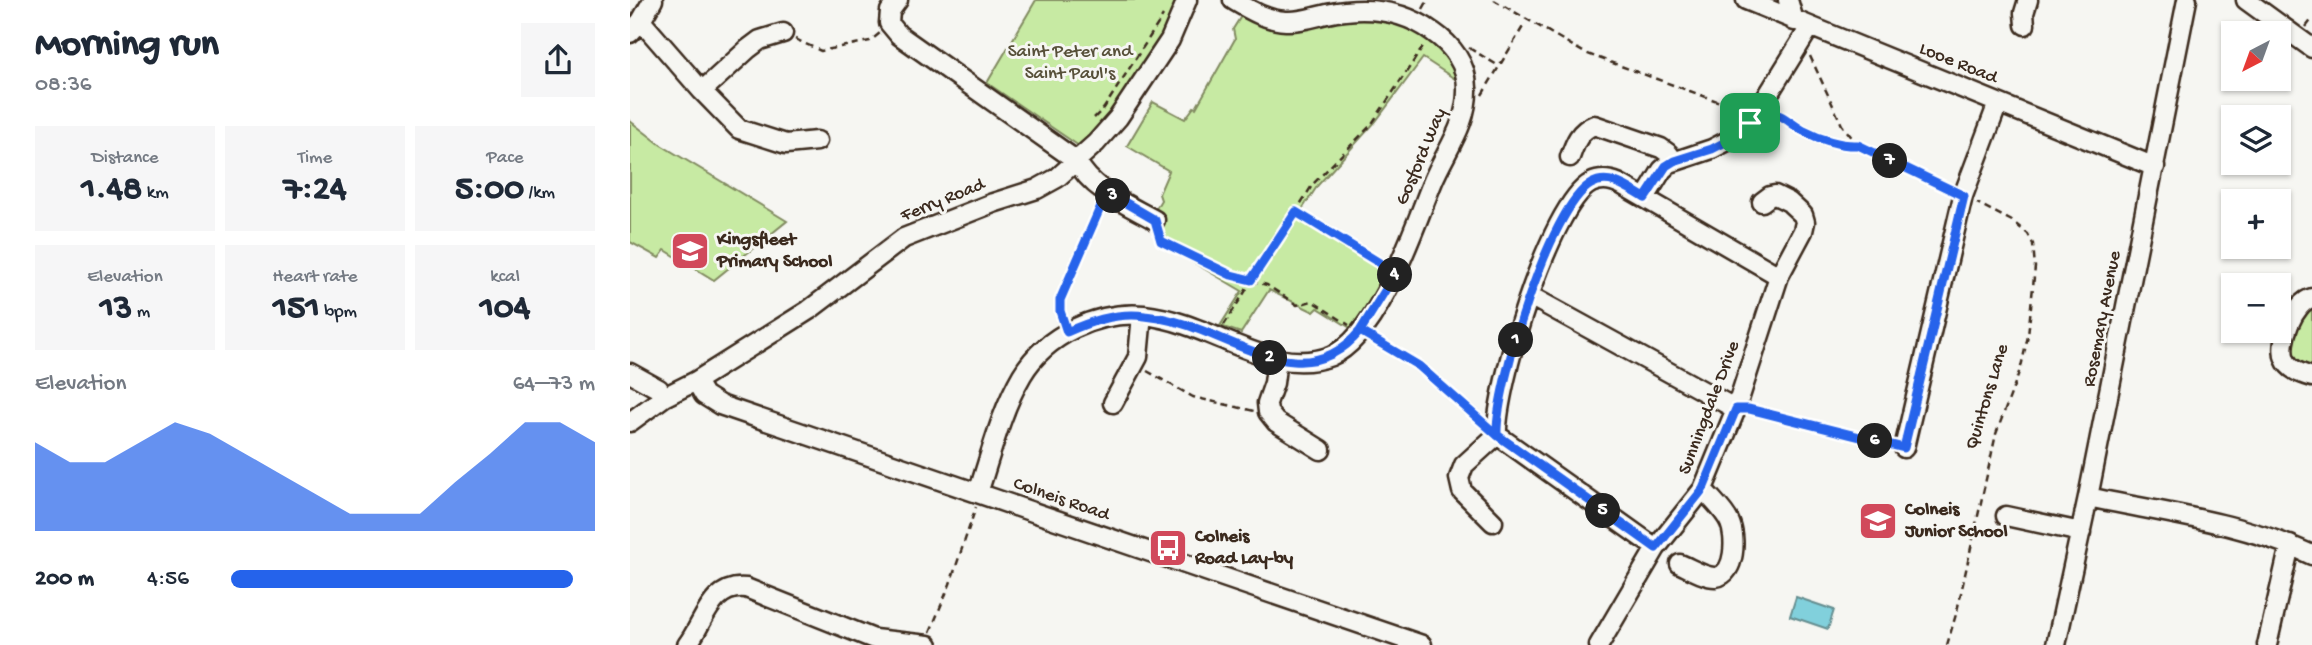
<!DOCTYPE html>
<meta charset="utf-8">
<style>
:root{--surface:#fff;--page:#f6f6f7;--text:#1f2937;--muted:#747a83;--accent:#2563eb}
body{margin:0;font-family:"Gochi Hand",sans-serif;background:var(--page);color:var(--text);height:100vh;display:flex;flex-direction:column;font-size:26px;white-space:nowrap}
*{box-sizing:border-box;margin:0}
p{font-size:23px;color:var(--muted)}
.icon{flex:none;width:38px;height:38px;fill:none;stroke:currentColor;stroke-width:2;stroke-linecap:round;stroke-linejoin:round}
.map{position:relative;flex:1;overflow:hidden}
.sheet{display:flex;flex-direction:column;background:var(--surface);width:630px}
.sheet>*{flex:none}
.needle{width:46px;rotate:221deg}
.tools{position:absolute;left:1591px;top:21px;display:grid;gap:14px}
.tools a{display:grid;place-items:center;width:70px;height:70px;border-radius:0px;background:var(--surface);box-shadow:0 2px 5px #0004;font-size:35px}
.pin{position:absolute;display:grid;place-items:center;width:60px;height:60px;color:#fff;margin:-30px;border-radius:14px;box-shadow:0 4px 10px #0006}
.km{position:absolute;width:35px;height:35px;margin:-18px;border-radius:50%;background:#222;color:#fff;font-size:19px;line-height:35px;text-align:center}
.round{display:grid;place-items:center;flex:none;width:74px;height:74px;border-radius:0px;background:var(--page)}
.overview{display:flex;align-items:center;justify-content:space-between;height:119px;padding:0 35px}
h1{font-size:38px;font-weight:800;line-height:52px}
.metrics{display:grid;grid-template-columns:repeat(3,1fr);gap:10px;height:119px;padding:7px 35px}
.metrics div{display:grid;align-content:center;border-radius:0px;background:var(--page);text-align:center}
.metrics b{font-size:35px;font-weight:800}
.metrics small{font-size:19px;font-weight:400}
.metrics p{font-size:19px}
.chart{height:196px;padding:14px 35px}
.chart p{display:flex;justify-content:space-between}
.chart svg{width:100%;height:126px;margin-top:7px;fill:var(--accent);opacity:.7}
ul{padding:0 35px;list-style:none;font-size:23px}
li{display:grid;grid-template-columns:112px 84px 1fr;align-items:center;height:52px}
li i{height:18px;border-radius:9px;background:var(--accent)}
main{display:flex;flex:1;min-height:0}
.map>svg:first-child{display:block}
</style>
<main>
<section class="sheet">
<div class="overview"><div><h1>Morning run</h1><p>08:36</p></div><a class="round"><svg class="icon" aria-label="share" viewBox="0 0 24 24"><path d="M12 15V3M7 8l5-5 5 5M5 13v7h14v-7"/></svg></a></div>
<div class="metrics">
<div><p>Distance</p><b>1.48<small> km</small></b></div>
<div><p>Time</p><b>7:24</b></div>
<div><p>Pace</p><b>5:00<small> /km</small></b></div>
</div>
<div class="metrics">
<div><p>Elevation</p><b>13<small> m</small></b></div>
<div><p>Heart rate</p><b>151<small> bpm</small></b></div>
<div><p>kcal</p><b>104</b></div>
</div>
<div class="chart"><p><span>Elevation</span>64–73 m</p>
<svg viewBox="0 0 160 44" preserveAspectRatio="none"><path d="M0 44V13L10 20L20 20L30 13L40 6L50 10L60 17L70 24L80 31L90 38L100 38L110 38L120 27L130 17L140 6L150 6L160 13V44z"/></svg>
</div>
<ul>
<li><b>200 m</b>4:56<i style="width:94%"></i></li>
</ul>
</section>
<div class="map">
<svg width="1682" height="645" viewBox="0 0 1682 645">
<rect width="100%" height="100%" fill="#f6f6f2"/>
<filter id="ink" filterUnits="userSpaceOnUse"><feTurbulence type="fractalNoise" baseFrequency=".0143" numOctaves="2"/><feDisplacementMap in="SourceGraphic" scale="14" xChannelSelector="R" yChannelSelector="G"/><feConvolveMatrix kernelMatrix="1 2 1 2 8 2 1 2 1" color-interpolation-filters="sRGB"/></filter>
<g filter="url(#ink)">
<path fill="#c7eaa3" stroke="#818a60" stroke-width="2" d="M 406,0 L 549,0 C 543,19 531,37 520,54 C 500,85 478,115 455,144 L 449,146 L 357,83 Z
M 613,13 C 655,14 697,14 738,18 C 748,19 761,19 770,22 C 797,31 823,52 828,81 L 793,58 L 746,121 L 688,185 L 671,211 L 762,267 L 724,330 L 688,308 L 684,312 L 639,290 L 611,333 L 590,326 L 612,291 L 529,242 L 534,217 L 525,210 L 531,200 L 529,194 L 539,171 L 497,146 L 523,102 L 555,119 L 564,107 L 566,108 L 605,39 L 603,29 Z
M 0,121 L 31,145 L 157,221 L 84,280 L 35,250 L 29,258 L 0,242 Z
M 1682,302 L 1682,372 L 1658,356 L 1667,314 Z"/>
<path fill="#81d0dc" stroke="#658e90" stroke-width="2" d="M 1166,597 L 1204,610 L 1198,629 L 1160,616 Z"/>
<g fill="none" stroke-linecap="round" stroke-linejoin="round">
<g stroke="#3b2a1e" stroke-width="23">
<path id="minor" d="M 268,0 L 260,11 L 259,23 L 269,35 L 447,161 C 461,190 498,205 525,220
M 1116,0 L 1525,167
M 1158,0 L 1164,21
M 1616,0 L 1682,48
M 11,21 L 72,91 L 109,129 L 156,144 L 187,141
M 1395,25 L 1394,13 L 1398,0
M 0,33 L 11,21 L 23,0
M 72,91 L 118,49 L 130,40 L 153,33
M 940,157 C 945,143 949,131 964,125 L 1031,148 L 1038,153 L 1044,161
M 1015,198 L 1032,170 L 1040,163 L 1082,149 L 1111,134 L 1123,119 L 1180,27
M 900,296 L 1106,409
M 1682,298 C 1664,302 1648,343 1655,359 C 1659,370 1672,374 1682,377
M 647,359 L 644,383 L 637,403 L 638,412 L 646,422 L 691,450
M 0,373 L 29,389 L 34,397
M 66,381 L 74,395 L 90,405 L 792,645
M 483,403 L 508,357 L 512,315
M 0,422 L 34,397 L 66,381 L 179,310 L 274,238 L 363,203 L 407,189 L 427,178 L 466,143 L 488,118 L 540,40 L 557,0
M 867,435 L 1026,548
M 1274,448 L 1333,196 L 1368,103
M 348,493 C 361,454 371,411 392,375 C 416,335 467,311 514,315 C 542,318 568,329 594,340 C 628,354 664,370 701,356 C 749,336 784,227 803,181 C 816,150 838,124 837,88 C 837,65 822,45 803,32 C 771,9 735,6 697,14 C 684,17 670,22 656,21 C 636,20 620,10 603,0
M 1458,497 C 1533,513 1612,522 1682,555
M 1376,516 L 1451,532
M 863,522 L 832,491 L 829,478 L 834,465 L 867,435 C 865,389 920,204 961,183 C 971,178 983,180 992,185 L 1149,276
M 1050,564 C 1060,568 1076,578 1086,577 C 1106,574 1106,537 1100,523 C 1095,511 1081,499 1073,489
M 57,645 C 74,623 81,584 116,588 L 244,639 L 298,645
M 969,645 L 1026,548 L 1073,489 L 1106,409 L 1149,276 L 1173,231 L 1175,222 L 1173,215 L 1159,202 L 1145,195 L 1140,196 L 1132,202
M 1426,645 L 1458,497 L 1557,0
M 1637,645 L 1660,545"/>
</g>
<path stroke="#3b2a1e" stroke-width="2.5" stroke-dasharray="7 5" stroke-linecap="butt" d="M 864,0 L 955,53 L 1112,110
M 793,9 L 798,0
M 1676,27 L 1682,19
M 165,39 L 191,51 L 240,41 L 250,33
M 839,48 L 869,66
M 1180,56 L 1212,125 L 1228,145 L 1320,190
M 852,95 L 894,25
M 1144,113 L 1175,131 L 1216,146 L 1228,145
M 464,118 L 474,108 L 533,16
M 666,212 L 753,265
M 528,232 L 531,241 L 601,276 L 637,285 L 667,305 L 682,301 L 719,325
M 433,319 L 430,300 L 472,205
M 594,325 L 683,184 L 741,125 L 795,44
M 743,339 L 789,366 L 854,424
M 517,371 L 563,397 L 624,411
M 1121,409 L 1260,445
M 300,632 L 320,584 L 346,507
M 1317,645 L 1327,611 L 1366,434 L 1391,367 L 1398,336 L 1405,267 L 1403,244 L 1398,234 L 1382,221 L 1347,203"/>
<use href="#minor" stroke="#f6f6f2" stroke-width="18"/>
</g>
</g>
<g fill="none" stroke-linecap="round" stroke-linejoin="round" filter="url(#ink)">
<g stroke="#fff" stroke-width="14">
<path id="route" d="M 1120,123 L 1111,134 L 1082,149 L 1044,161 L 1036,166 L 1015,198 C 999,189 980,173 961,184 C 920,206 865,389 867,435 L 789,366 L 730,331 C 684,387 626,352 573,331 C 554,323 535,318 515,316 C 489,312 461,321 437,332 L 430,311 L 430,300 L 477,192 L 525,220 L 531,241 L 601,275 L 621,280 L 666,212 L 766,273 L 730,331 L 789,366 L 867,435 L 1026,548 L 1073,489 L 1106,409 L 1119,409 L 1274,448 L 1334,196 L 1228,145 C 1211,146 1189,139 1174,131 C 1162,125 1152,113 1138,112 C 1130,111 1125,116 1120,123"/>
</g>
<use href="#route" stroke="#2563eb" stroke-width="9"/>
</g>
<defs>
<g id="school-square" transform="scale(2.0125)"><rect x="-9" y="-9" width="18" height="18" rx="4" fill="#d1495b" stroke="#f6f6f2"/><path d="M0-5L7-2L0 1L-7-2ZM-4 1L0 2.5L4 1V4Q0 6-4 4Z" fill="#fff"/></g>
<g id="bus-square" transform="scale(2.0125)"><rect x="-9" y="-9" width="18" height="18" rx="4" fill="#d1495b" stroke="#f6f6f2"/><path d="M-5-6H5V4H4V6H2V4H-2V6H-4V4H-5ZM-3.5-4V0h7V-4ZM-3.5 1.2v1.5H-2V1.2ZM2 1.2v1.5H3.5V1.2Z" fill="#fff"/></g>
</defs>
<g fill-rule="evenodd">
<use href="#school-square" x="60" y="251"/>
<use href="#school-square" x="1248" y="521"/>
<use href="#bus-square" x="538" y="548"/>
</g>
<g text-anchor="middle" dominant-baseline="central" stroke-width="6" stroke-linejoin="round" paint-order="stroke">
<g font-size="19" fill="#575039" stroke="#f6f6f2">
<text x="440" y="52">Saint Peter and<tspan x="440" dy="22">Saint Paul's</tspan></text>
</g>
<g font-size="19" fill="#3b2a1e" stroke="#f6f6f2">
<text transform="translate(1328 64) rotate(22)">Looe Road</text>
<text transform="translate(792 157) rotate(-67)">Gosford Way</text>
<text transform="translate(313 201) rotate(-22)">Ferry Road</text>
<text transform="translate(1473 319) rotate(-79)">Rosemary Avenue</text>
<text transform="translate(1358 397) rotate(-73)">Quintons Lane</text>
<text transform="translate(1080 408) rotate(-69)">Sunningdale Drive</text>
<text transform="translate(431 500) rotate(19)">Colneis Road</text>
</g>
<g font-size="19" font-weight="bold" fill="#3b2a1e" stroke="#f6f6f2" text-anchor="start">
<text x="87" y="240">Kingsfleet<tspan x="87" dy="22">Primary School</tspan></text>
<text x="1275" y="510">Colneis<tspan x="1275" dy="22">Junior School</tspan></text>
<text x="565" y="537">Colneis<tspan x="565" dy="22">Road Lay-by</tspan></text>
</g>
</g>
</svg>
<div class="tools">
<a><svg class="needle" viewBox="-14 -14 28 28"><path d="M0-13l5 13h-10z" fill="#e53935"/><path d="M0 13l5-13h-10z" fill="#747a83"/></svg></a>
<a><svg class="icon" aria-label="layers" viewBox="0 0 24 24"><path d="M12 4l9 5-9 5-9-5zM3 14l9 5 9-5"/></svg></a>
<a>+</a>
<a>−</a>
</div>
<div class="pin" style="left:1120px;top:123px;background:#1e9e55"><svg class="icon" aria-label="arrive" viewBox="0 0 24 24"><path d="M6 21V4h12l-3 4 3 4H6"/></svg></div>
<b class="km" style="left:886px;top:340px">1</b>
<b class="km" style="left:640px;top:358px">2</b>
<b class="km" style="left:483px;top:196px">3</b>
<b class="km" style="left:765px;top:275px">4</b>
<b class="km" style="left:973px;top:511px">5</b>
<b class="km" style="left:1245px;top:441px">6</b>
<b class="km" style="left:1260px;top:161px">7</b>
</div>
</main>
